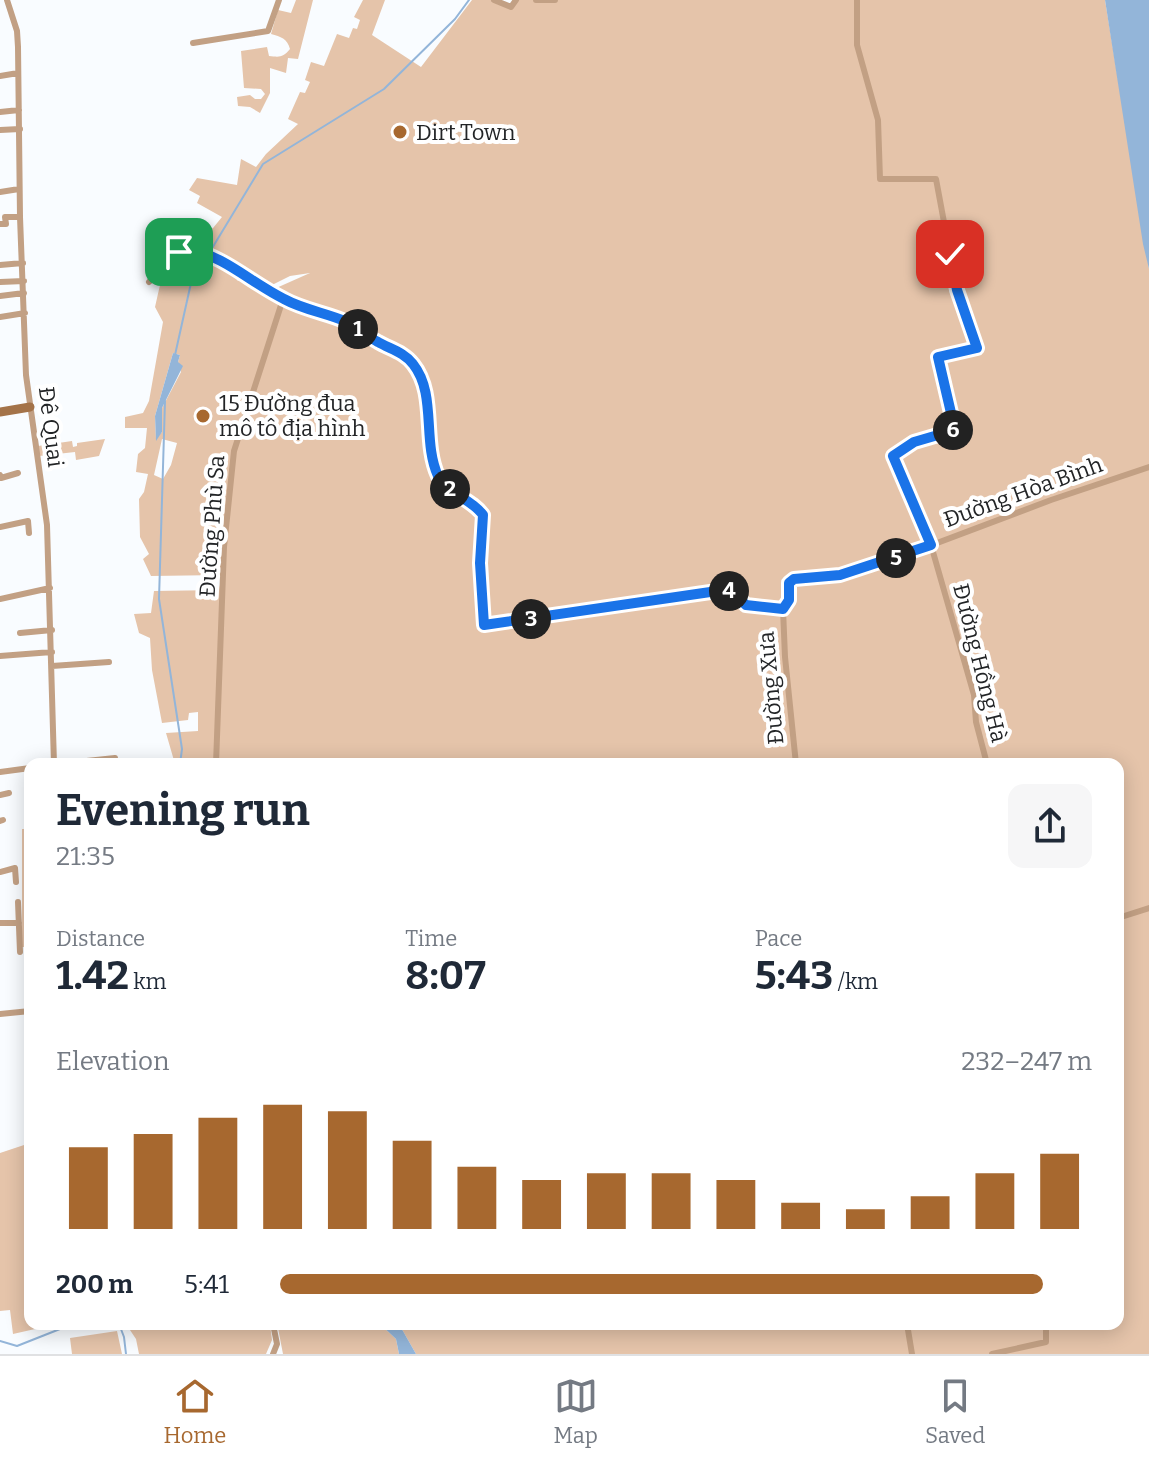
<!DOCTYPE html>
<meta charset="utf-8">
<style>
:root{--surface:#fff;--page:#f6f6f7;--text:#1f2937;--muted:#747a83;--line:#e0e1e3;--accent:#a7682f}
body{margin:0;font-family:Bitter,serif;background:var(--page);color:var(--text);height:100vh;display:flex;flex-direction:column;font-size:30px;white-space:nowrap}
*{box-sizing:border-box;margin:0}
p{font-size:26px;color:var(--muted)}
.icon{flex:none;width:44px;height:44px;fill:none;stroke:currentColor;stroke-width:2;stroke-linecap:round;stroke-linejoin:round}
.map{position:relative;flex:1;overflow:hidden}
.details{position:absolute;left:24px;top:758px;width:1100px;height:572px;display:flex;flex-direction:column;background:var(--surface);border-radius:16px;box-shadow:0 4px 20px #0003}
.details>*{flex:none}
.pin{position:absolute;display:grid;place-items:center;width:68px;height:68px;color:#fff;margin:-34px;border-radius:16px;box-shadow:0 4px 12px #0006}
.km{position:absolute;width:40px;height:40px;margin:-20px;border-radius:50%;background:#222;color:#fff;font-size:22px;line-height:40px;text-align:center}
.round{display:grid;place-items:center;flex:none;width:84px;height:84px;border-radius:16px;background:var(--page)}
.headline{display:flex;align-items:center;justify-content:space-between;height:136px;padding:0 32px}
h1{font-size:44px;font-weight:700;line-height:60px}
.stats{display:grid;grid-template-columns:repeat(3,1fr);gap:12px;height:136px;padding:8px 32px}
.stats div{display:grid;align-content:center}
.stats b{font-size:40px;font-weight:700}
.stats small{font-size:22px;font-weight:400}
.stats p{font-size:22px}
.chart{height:224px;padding:16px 32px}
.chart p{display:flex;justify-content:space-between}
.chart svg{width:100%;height:144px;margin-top:8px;stroke:var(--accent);stroke-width:6}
ul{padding:0 32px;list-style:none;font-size:26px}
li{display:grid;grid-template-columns:128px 96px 1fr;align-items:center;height:60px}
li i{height:20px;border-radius:10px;background:var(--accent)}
.tab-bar{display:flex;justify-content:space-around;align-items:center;height:112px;border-top:2px solid var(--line);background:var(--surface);font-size:22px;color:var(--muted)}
.tab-bar a{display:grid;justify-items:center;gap:4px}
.tab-bar .on{color:var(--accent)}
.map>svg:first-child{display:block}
</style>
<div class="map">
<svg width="1149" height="1354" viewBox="0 0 1149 1354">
<rect width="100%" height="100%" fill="#f9fcff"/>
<path fill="#e5c4aa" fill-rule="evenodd" d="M 296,0 L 313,0 L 298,59 L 288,58 L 286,73 L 270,68 L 270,93 L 260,113 L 250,107 L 238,106 L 237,97 L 250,95 L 255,99 L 261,99 L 265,94 L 261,89 L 244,88 L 241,51 L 267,47 L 269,56 C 279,57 283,58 290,49 C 287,38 281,37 271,34 L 278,10 L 291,13 Z
M 363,0 L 385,0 L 372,35 L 421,67 L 472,0 L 493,0 L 508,7 L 513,0 L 1105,0 L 1149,269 L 1149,1354 L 416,1354 L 399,1324 L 1118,1324 L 1118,764 L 175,764 L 166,733 L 198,731 L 198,712 L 189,713 L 188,720 L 162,723 L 152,670 L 150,638 L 139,633 L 134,614 L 151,613 L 154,591 L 219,590 L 222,575 L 151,576 L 143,559 L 149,554 L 140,537 L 139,499 L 144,492 L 148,474 L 136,472 L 138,454 L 145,448 L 147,428 L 125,428 L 125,417 L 143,413 L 149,401 L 163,322 L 155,307 L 160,285 C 181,270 191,255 217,267 C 226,271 232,273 238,281 L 244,276 L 281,294 L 274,289 L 310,273 L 290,276 L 270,286 L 229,261 L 191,244 L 181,248 L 153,276 L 168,235 L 183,241 L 213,228 L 222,217 L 197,203 L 200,196 L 189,190 L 197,178 L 237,185 L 241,159 L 256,167 L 266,154 L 298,124 L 288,119 L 300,92 L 305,93 L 310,82 L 305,80 L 311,62 L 324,66 L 337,34 L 349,38 L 353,28 L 357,29 L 360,20 L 354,17 ZM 173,353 L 180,355 L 178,362 L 181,372 L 162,408 L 162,432 L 156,439 L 155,416 ZM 162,439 L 177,443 L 171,465 L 163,479 L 154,475 Z
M 105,439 L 99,456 L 76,460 L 75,452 L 39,456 L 38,446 L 72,441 L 73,447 L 77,446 L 77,443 Z
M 22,829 L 30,829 L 30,947 L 22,947 Z
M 30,1143 L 30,1324 L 57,1324 L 13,1334 L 10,1310 L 0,1311 L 0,1153 Z
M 126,1324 L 270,1324 L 272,1340 L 266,1354 L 139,1354 L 136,1339 Z
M 287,1324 L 380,1324 L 396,1339 L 399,1354 L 283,1354 L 278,1328 Z
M 117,1331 L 122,1354 L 72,1354 L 70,1338 Z"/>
<path fill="#93b5d9" d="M 1105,0 L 1149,0 L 1149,269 L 1143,244 Z
M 173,353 L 180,355 L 178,362 L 183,366 L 162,408 L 162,432 L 156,441 L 155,416 Z
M 380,1324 L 399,1324 L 416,1354 L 399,1354 L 396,1339 Z"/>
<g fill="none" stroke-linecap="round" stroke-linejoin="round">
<path stroke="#93b5d9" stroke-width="2" d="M 211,250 L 263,164 L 384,89 L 455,19 L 469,0
M 175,355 L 191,283 L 207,256
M 165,401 L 159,599 L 182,749 L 180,764
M 119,1324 L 124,1337 L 126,1354
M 0,1341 L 17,1346 L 60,1329 L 109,1324"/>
<path stroke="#c2a084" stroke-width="6" d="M 7,0 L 17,31 L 18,47 L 20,217 L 26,375 L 47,525 L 54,764
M 494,0 L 511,7 L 516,0
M 536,0 L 555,0
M 857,0 L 857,45 L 878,120 L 880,179 L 936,179 L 954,276 L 977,348 L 938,357 L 955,430 L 914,442 L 893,456 L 931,545 L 974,695 L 976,722 L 987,764
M 193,43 L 268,31 L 279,0
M 0,76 L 18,73
M 0,112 L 19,110
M 0,130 L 20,129
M 0,192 L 19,189
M 0,224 L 6,224 L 5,217 L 20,217
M 0,265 L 23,263
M 0,282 L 24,281
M 149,282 C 159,271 174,247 191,249 C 225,252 254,282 282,298 C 301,310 325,312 345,321 C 356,326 366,335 376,341 C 389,348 403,351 413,363 C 436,391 423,441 438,475 C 447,494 471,498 483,515 L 480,563 L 484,625 L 724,590 L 733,593 L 746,605 L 783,609 L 789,600 L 789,583 L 794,579 L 840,575 L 884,563 L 1051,500 L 1149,467
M 0,296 L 24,293
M 0,317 L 25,313
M 0,475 L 1,478 L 18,473
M 0,527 L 28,521 L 29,533
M 0,599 L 50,588
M 783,609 L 785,657 L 796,764
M 20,633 L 52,630
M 0,656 L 52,652
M 52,666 L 109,662
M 58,764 L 115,758
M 216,764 L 224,547 L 234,451 L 283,299
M 0,772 L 30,768
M 0,795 L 9,793
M 0,821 L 3,820
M 0,872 L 15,868 L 16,882
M 18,902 L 20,952
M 1118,918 L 1149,908
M 0,923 L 19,923
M 0,1014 L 30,1011
M 273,1324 L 277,1344 L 273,1354
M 907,1324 L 912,1354
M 992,1354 L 1046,1342 L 1046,1324"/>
<path stroke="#a47349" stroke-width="9" d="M 0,412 L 30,407"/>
</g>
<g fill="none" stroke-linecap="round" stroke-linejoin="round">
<g stroke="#fff" stroke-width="16">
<path id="route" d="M 179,252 L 188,248 C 227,258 250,282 284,299 C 304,310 327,313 347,322 C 358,327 367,336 378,342 C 390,349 404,352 413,364 C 437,394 422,441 438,476 C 447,494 471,498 483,515 L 480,563 L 484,625 L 724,590 L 733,593 L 746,605 L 783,609 L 789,600 L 789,583 L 794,579 L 840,575 L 931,545 L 893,456 L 914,442 L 955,430 L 938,357 L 977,348 L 957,290 L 950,254"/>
</g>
<use href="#route" stroke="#1a73e8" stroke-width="10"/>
</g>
<g fill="#a7682f" stroke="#fff" stroke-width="3">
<circle cx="400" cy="132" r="8"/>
<circle cx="203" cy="416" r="8"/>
</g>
<g text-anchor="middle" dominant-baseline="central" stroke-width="8" stroke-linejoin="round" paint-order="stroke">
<g font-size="22" fill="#222426" stroke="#fff" text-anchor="start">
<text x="416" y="132">Dirt Town</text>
<text x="219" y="403">15 Đường đua<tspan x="219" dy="25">mô tô địa hình</tspan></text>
</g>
<g font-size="22" fill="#222426" stroke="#fff">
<text transform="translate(51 427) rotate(83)">Đê Quai</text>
<text transform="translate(1023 492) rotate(-20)">Đường Hòa Bình</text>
<text transform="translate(212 526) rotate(-86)">Đường Phù Sa</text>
<text transform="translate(980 663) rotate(76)">Đường Hồng Hà</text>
<text transform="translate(771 688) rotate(-95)">Đường Xưa</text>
</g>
</g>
</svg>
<div class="pin" style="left:179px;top:252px;background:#1e9e55"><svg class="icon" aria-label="arrive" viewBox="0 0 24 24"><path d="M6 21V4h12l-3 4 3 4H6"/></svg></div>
<div class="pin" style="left:950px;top:254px;background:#d93025"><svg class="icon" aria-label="check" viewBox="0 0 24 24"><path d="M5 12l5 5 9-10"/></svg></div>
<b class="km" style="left:358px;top:329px">1</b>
<b class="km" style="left:450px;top:489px">2</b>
<b class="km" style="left:531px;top:619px">3</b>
<b class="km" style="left:729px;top:591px">4</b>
<b class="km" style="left:896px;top:558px">5</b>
<b class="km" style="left:953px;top:430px">6</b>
<section class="details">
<div class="headline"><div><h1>Evening run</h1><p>21:35</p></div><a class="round"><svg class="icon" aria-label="share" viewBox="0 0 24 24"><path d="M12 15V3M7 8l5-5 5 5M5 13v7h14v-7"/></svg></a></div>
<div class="stats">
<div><p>Distance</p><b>1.42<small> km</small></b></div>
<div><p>Time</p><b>8:07</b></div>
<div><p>Pace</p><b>5:43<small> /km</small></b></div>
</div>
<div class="chart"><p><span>Elevation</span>232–247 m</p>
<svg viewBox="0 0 160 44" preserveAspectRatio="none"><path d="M5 44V19M15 44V15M25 44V10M35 44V6M45 44V8M55 44V17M65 44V25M75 44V29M85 44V27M95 44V27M105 44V29M115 44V36M125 44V38M135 44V34M145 44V27M155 44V21"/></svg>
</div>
<ul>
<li><b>200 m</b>5:41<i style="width:94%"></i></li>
</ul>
</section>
</div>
<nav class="tab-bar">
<a class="on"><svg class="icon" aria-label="home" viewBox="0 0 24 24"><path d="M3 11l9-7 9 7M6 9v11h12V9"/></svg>Home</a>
<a><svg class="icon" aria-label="map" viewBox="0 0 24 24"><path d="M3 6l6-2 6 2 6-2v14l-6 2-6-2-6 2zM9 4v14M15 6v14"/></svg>Map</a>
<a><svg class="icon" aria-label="saved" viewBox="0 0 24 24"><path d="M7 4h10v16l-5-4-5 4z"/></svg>Saved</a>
</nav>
